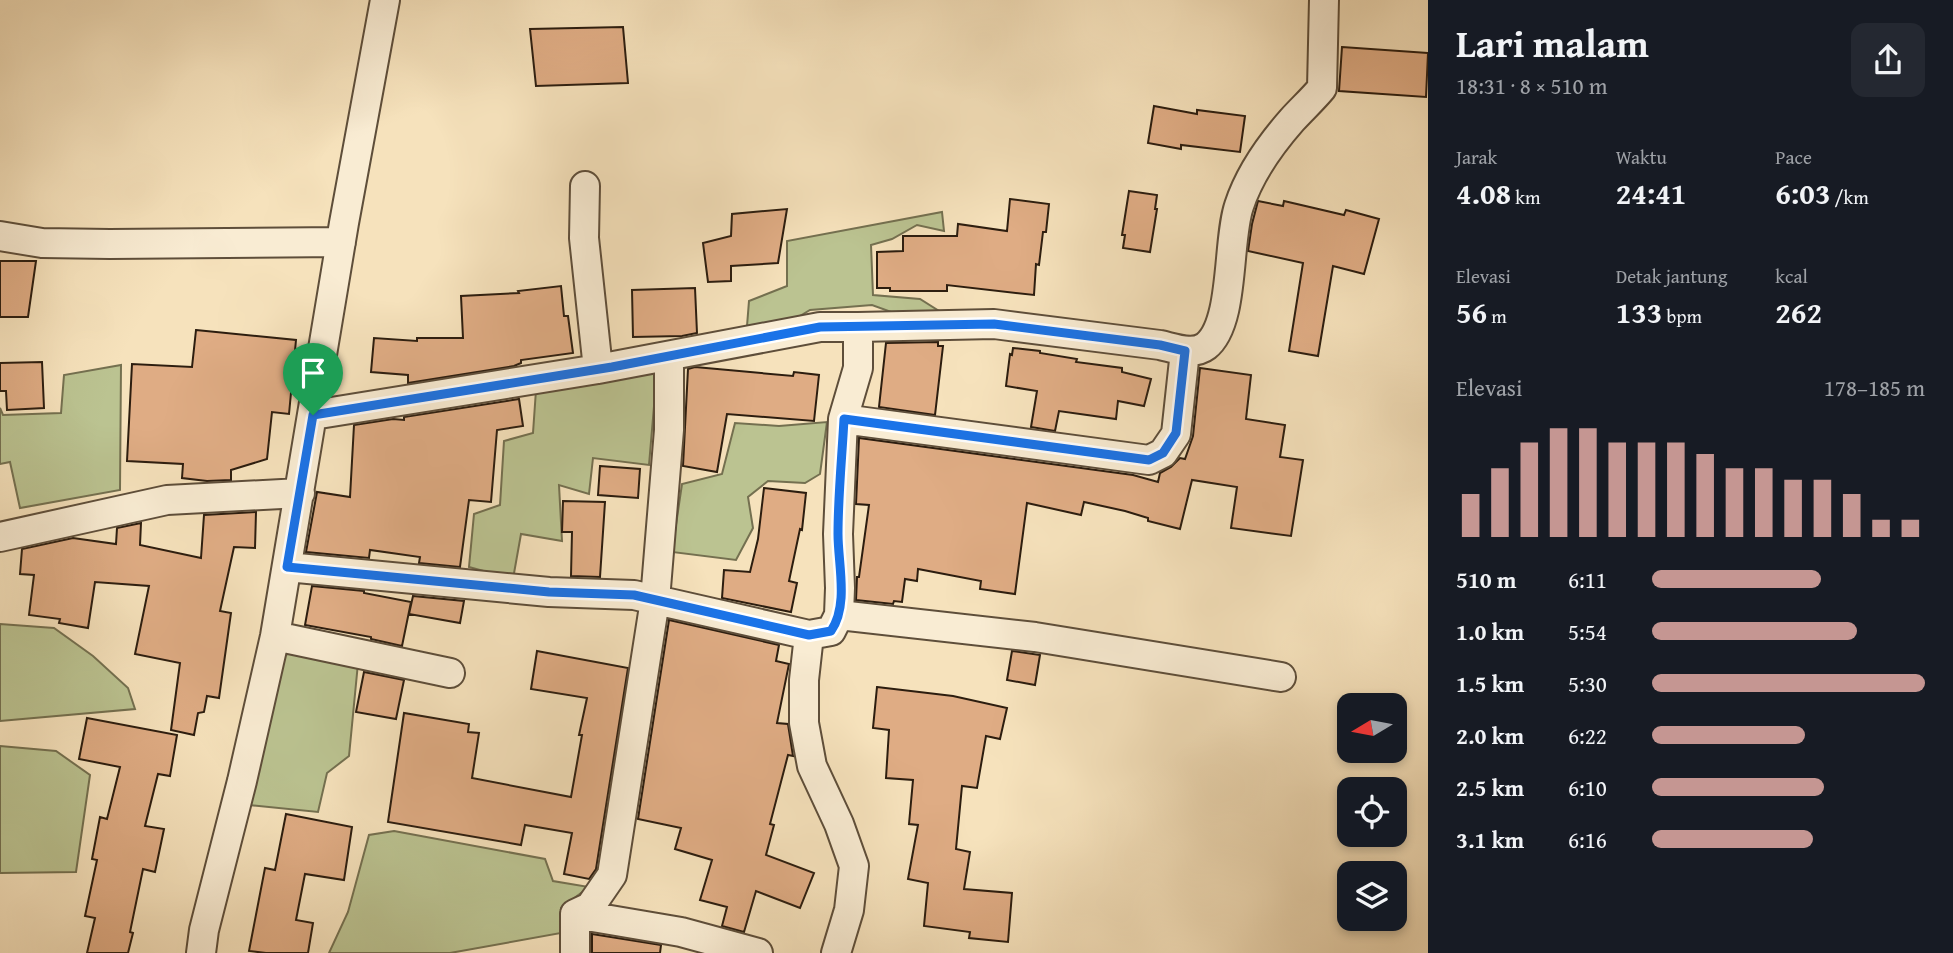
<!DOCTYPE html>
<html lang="id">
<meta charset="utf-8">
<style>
:root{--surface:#171b24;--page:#242831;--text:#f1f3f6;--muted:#9ea1a6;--accent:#c59692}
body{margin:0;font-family:"Gentium Book Plus",serif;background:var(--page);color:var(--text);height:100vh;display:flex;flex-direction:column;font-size:26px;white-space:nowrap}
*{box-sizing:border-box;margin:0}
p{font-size:23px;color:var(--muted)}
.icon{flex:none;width:38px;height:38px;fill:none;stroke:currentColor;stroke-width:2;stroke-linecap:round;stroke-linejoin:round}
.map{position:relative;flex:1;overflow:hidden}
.side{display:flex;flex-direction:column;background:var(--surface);width:525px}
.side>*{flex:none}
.needle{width:46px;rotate:260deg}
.tools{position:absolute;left:1337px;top:693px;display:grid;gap:14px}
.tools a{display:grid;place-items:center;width:70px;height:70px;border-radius:14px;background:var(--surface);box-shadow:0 4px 10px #0003;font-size:35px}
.pin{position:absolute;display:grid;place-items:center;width:60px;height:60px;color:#fff;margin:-72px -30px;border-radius:50% 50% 50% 0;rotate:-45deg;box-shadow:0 0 7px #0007}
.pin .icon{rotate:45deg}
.round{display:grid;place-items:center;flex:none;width:74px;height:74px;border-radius:14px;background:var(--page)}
.head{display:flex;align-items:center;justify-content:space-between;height:119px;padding:0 28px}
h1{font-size:38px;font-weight:700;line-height:52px}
.metrics{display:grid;grid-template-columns:repeat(3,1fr);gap:10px;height:119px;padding:7px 28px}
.metrics div{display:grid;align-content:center}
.metrics b{font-size:30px;font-weight:700}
.metrics small{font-size:19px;font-weight:400}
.metrics p{font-size:19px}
.chart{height:196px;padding:14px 28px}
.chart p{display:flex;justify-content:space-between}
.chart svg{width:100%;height:126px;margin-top:7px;stroke:var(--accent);stroke-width:6}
ul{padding:0 28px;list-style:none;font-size:23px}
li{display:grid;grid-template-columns:112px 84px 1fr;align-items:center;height:52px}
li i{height:18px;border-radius:9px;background:var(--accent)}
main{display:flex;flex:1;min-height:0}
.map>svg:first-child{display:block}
</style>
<main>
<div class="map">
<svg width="1428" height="953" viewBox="0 0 1428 953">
<rect width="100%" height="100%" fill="#f6e2bc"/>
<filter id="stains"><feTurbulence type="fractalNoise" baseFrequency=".00286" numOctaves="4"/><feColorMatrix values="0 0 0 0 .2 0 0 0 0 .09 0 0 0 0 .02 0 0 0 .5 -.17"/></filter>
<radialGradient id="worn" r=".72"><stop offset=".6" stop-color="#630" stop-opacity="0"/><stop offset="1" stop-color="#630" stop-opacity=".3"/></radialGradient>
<path fill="#bbc391" stroke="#747050" stroke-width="2" d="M 942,212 L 944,231 L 917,225 L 892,239 L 871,245 L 873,295 L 920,299 L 939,311 L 905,317 L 872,305 L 810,310 L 785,325 L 747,326 L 749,301 L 787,286 L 787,241 Z
M 121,365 L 120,490 L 20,508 L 10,462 L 0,464 L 0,408 L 3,415 L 61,413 L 64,375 Z
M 657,371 L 649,465 L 593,458 L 589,494 L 559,485 L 562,541 L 521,534 L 513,579 L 469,567 L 474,514 L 500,505 L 504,441 L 533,433 L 536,390 Z
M 827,422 L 820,474 L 805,483 L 768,481 L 748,497 L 753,528 L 736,560 L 672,552 L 682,484 L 722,474 L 735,423 L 779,426 Z
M 0,624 L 54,628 L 93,656 L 128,688 L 135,709 L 0,721 Z
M 286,646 L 358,663 L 349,756 L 327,773 L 318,812 L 249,805 Z
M 0,746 L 56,751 L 90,775 L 76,872 L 0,873 Z
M 394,831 L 545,859 L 553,881 L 589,887 L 561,908 L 561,933 L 450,953 L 329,953 L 348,912 L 369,835 Z"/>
<path fill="#dfac84" stroke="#2c1d0f" stroke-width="2" d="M 623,27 L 628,83 L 536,86 L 530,29 Z
M 1342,47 L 1428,53 L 1426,97 L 1339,91 Z
M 1154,106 L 1197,114 L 1197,110 L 1245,116 L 1240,152 L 1181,145 L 1181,149 L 1148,143 Z
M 1129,191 L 1157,195 L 1155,209 L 1157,209 L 1150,252 L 1123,248 L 1125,235 L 1122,235 Z
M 1010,199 L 1049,204 L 1046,232 L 1043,232 L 1039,265 L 1036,264 L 1034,295 L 947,285 L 947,291 L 890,291 L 890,288 L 877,288 L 877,252 L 903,251 L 903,236 L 957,236 L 958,224 L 1007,231 Z
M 1258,201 L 1283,206 L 1284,201 L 1344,215 L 1346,210 L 1379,219 L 1364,274 L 1333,266 L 1318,356 L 1289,351 L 1303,263 L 1248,251 L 1252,224 Z
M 787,209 L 778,263 L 731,266 L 731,281 L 708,282 L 703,243 L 731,236 L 732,214 Z
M 0,261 L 36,261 L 28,317 L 0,317 Z
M 561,286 L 564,316 L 568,316 L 573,353 L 521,360 L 521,363 L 514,366 L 408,383 L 408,375 L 371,372 L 374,338 L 417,341 L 417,338 L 463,338 L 461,296 L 519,293 L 518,291 Z
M 695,288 L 697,333 L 682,336 L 633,337 L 632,290 Z
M 196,330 L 296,340 L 289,414 L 272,412 L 267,459 L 231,470 L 231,480 L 207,481 L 182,478 L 183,464 L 127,461 L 132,364 L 192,367 Z
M 938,342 L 938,346 L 943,346 L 935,415 L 879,407 L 886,343 Z
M 1013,348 L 1040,351 L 1040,353 L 1077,359 L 1076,362 L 1122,368 L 1122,372 L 1151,379 L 1144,406 L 1118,401 L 1116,419 L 1059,411 L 1055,431 L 1031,427 L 1037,391 L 1006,386 L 1010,354 L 1012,355 Z
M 42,362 L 44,408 L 7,410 L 6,391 L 0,391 L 0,363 Z
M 695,367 L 793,376 L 794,372 L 819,375 L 814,421 L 727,414 L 717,472 L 683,466 L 688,369 Z
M 1200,368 L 1251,375 L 1246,419 L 1285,425 L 1280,457 L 1303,460 L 1291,536 L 1231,528 L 1237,487 L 1192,480 L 1180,529 L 1148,521 L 1148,518 L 1125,511 L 1084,502 L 1081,515 L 1027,503 L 1015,594 L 980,589 L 981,581 L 918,569 L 917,581 L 905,579 L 902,602 L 894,601 L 893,604 L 856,600 L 857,577 L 859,577 L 869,505 L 856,504 L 859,438 L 1133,475 L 1158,482 L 1160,473 L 1171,467 L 1180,458 L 1185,459 L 1193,436 Z
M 519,399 L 523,426 L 497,430 L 491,502 L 469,500 L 460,567 L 419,563 L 420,557 L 370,550 L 369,558 L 306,552 L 317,492 L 350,497 L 354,425 L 393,419 L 404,420 L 404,417 Z
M 600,466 L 640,469 L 638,498 L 598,495 Z
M 764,488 L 806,493 L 802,530 L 800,529 L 789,581 L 797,583 L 791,612 L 722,598 L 724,570 L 750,572 L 758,539 Z
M 563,501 L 605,502 L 600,577 L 571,576 L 572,532 L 562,532 Z
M 256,512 L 255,548 L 234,547 L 220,611 L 231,613 L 219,698 L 207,696 L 204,712 L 198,713 L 194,735 L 171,730 L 180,663 L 135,654 L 149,586 L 95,582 L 88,628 L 59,623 L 60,619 L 29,615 L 34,575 L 20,574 L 22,549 L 73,538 L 116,544 L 117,528 L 141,523 L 140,545 L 201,558 L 204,515 Z
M 312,586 L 364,591 L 364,593 L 411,602 L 402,646 L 371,639 L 371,637 L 305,625 Z
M 413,596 L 464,601 L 460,623 L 409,614 Z
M 669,620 L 779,645 L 776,661 L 789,664 L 777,723 L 788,724 L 793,756 L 788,755 L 770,824 L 774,825 L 766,855 L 814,873 L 800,908 L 756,891 L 744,932 L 722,926 L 727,907 L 700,900 L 712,860 L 675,849 L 681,828 L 638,819 Z
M 537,651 L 628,668 L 596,869 L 589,879 L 564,874 L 572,833 L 525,825 L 521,845 L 388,822 L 404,713 L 469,724 L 468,732 L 479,733 L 472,778 L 571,797 L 582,735 L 579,735 L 587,698 L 531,689 Z
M 1012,651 L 1040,655 L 1035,685 L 1007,680 Z
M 364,672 L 404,680 L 396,719 L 356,712 Z
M 877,687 L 953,696 L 1007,708 L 1000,739 L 986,736 L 977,788 L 962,786 L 956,849 L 970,852 L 964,889 L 1012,893 L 1008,942 L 969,938 L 970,932 L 924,926 L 928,883 L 908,879 L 918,825 L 909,824 L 913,780 L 886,778 L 889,730 L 873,728 Z
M 87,718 L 177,735 L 170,776 L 158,774 L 145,826 L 164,829 L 155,872 L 143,869 L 130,932 L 133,933 L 128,953 L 87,953 L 95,918 L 85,916 L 97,860 L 92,859 L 100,817 L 107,819 L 120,767 L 79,759 Z
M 286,814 L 352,827 L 344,880 L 305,874 L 296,920 L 313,923 L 308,953 L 266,953 L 249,951 L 265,868 L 275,870 Z
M 592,934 L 661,945 L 660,953 L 592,953 Z"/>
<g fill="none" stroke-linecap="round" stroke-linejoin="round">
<g stroke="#5e4e3a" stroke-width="32">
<path id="street" d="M 585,186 L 584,238 L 598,369
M 0,236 L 42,243 L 110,244 L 341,242
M 858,327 L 994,324 L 1160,345 C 1174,348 1193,356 1206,346 C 1235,323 1227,241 1239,206 C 1249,175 1270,145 1292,120 C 1302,109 1313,99 1322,88 L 1324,0
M 843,419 L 1149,460 L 1163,453 L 1176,434 L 1185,351
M 0,537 L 167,500 L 300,493
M 287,567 L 549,592 L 634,595 L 809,635 L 831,631 L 839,615 L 840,588 L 838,534 L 843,419 L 858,368 L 858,327 L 820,327 L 598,369 L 313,415
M 839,615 L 1035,637 L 1281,677
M 809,635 L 804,680 L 804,723 L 812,766 L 839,824 L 854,866 L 849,910 L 836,953
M 275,636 L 450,673
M 575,914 L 681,932 L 758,953
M 201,953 L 204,930 L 242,781 L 275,636 L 344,223 L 385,0
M 575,953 L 575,914 L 590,907 L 612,875 L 655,600 L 669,430 L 669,356"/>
</g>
<use href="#street" stroke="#f9ecd3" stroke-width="28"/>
</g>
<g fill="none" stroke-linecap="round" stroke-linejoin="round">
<g stroke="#fff" stroke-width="14">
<path id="route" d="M 994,324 L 1160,345 L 1185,351 L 1176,433 L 1163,453 L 1149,460 L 844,419 C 842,457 838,496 838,534 C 838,564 849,605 831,631 L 809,635 L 634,595 L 549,592 L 287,567 L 313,415 L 612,367 L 820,327 Z"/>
</g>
<use href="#route" stroke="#1a73e8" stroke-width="9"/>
</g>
<rect width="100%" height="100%" filter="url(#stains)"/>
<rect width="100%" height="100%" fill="url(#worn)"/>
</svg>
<div class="tools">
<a><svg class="needle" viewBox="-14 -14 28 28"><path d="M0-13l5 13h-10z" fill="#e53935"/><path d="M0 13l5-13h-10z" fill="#9ea1a6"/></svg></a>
<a><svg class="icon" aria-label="locate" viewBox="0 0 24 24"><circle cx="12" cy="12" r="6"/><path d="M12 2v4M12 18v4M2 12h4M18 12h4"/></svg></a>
<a><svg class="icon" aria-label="layers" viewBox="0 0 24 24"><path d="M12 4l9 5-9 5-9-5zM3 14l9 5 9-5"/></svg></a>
</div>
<div class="pin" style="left:313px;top:415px;background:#1e9e55"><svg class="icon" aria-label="arrive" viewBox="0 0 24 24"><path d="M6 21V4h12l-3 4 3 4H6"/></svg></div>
</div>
<section class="side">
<div class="head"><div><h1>Lari malam</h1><p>18:31 · 8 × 510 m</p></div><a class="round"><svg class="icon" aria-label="share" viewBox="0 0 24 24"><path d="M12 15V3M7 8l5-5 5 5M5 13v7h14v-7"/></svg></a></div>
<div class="metrics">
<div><p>Jarak</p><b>4.08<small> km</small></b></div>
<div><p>Waktu</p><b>24:41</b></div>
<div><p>Pace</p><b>6:03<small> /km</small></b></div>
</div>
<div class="metrics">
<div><p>Elevasi</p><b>56<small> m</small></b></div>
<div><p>Detak jantung</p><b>133<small> bpm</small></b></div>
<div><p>kcal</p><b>262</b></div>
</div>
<div class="chart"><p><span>Elevasi</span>178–185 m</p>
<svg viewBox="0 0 160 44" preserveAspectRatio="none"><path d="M5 44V29M15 44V20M25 44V11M35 44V6M45 44V6M55 44V11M65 44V11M75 44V11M85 44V15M95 44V20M105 44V20M115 44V24M125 44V24M135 44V29M145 44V38M155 44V38"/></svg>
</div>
<ul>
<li><b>510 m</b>6:11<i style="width:62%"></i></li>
<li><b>1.0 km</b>5:54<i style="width:75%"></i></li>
<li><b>1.5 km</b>5:30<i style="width:100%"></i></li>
<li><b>2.0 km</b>6:22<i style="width:56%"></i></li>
<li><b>2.5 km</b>6:10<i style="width:63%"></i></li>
<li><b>3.1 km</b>6:16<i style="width:59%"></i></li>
</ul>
</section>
</main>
